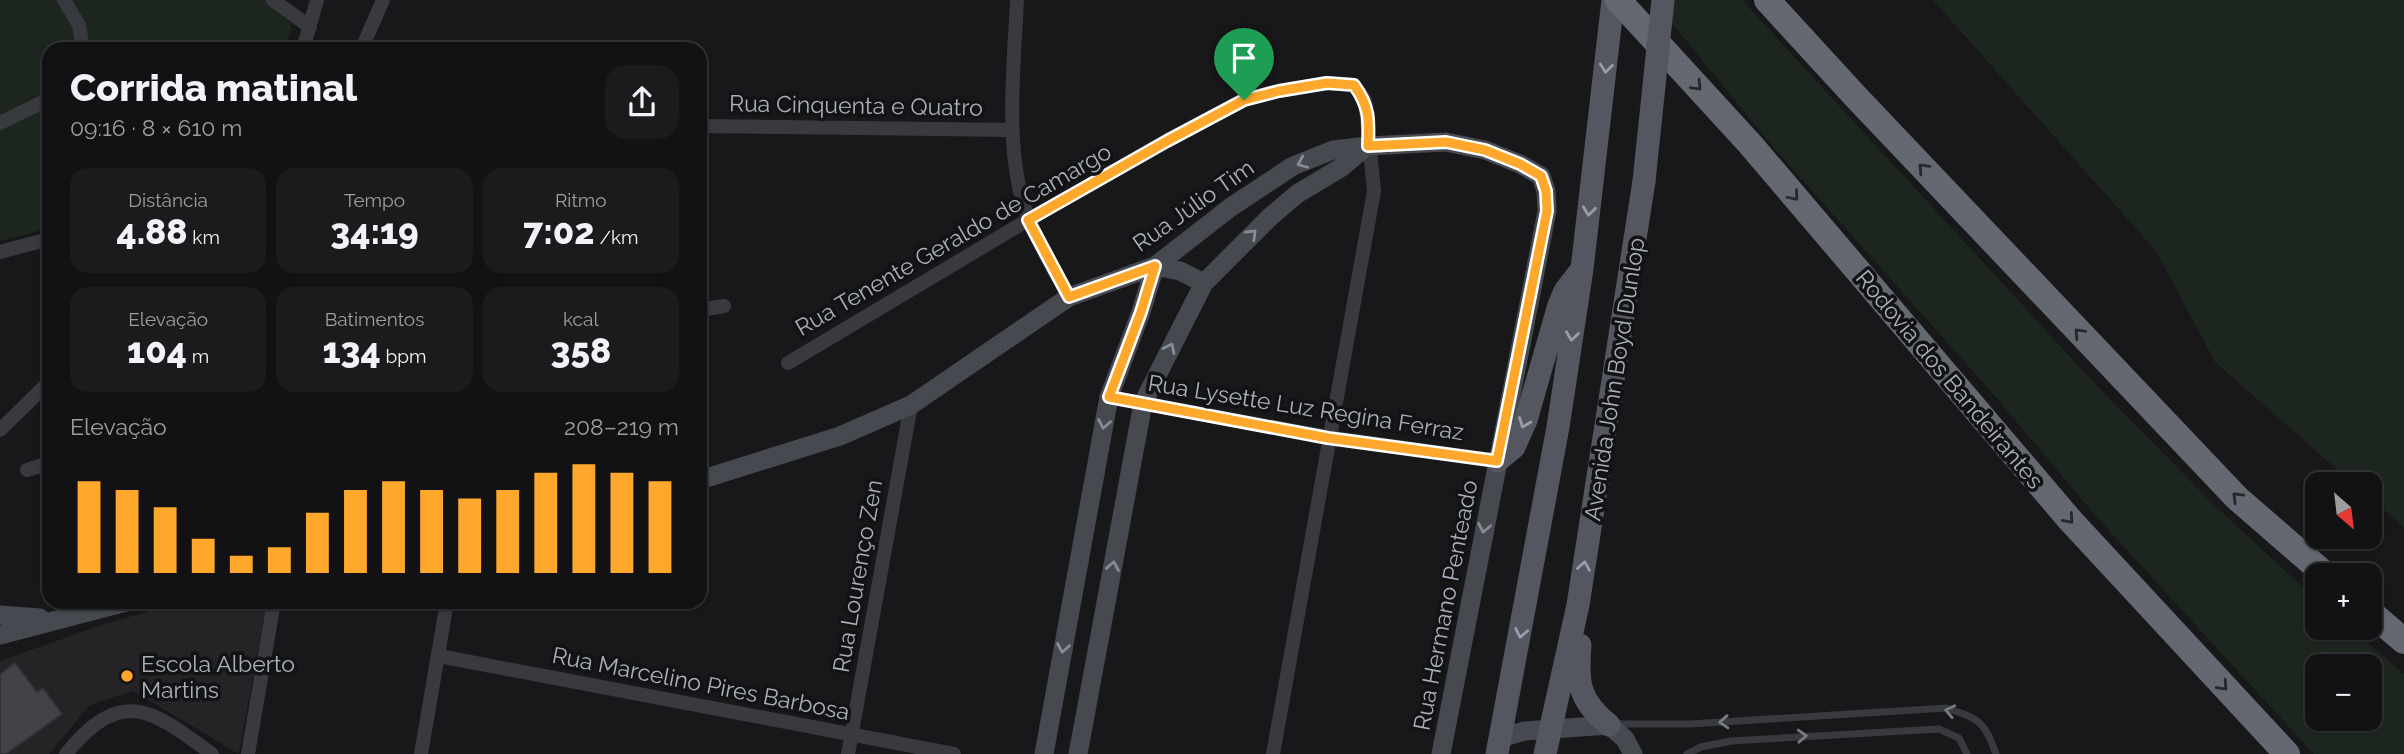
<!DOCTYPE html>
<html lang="pt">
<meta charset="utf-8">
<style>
:root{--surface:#121214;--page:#1b1b1d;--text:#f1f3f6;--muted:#9c9ea0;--line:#313234;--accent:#ffa82b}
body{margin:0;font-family:Raleway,sans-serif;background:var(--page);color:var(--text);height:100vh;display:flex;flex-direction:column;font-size:26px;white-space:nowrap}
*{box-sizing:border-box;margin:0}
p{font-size:23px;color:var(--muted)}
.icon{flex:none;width:38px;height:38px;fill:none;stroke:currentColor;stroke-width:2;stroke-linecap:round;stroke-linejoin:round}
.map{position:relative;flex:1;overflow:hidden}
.side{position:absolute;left:42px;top:42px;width:665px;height:567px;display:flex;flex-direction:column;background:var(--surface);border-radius:21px;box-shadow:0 2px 5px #0004,0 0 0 2px var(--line)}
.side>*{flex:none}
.needle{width:46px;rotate:152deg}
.buttons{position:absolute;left:2305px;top:472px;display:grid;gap:14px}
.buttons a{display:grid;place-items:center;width:77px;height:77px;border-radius:14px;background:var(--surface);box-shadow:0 2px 5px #0004,0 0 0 2px var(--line);font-size:35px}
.pin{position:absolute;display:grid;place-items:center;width:60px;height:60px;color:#fff;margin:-72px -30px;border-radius:50% 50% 50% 0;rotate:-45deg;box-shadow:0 0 7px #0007}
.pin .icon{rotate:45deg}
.round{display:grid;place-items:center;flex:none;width:74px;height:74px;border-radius:21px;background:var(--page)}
.headline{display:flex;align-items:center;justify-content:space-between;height:119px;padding:0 28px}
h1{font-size:38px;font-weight:800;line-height:52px}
.metrics{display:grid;grid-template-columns:repeat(3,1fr);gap:10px;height:119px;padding:7px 28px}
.metrics div{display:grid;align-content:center;border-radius:18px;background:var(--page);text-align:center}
.metrics b{font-size:35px;font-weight:800}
.metrics small{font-size:19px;font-weight:400}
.metrics p{font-size:19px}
.chart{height:196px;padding:14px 28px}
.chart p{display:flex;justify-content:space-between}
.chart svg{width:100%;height:126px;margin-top:7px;stroke:var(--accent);stroke-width:6}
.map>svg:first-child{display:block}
</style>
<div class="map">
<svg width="2404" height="754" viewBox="0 0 2404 754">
<rect width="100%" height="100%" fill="#18181a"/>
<path fill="#242427" d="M 180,602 L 267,602 L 239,754 L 133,691 L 90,705 L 49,754 L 0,754 L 0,661 L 102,625 Z"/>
<path fill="#1d261e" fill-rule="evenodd" d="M 0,0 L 266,0 L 291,24 L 290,35 L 283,49 L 49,49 L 49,228 L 0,241 Z
M 1653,0 L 1742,0 L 2096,385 L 2216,507 L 2317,600 L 2317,628 L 2351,628 L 2404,674 L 2404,754 L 2314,754 L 2094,514 L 1995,396 L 1774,148 ZM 2317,667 L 2370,667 L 2370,719 L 2317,719 Z
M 1933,0 L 2404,0 L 2404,528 L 2370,497 L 2370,485 L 2355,485 L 2215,362 L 2156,251 Z"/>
<path fill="#424347" stroke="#323236" stroke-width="2" d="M 15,663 L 37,692 L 43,688 L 62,714 L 6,754 L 0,754 L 0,674 Z"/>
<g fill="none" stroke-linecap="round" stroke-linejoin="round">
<path stroke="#393a40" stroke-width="7" d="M 1614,724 L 1690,724 L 1946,708 C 1979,719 1984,720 1996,754
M 1687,754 L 1701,747 L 1731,741 L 1939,729 L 1959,738 L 1967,754"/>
<path stroke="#393a40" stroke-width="14" d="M 64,0 L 79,25 L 83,49
M 273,0 L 310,27
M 1017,0 C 1014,68 1003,155 1029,220 C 1039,246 1055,272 1069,297
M 303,49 L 317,0
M 364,49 L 365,41 L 383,0
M 0,123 L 49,99
M 700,126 L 1012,130
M 0,252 L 49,239
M 700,310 L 724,306
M 788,363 L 1028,220 L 1166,141 L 1244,100 L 1279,91 L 1327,83 L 1354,85 L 1365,100 L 1374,191 L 1273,754
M 1109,397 L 1328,437 L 1497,461
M 0,430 L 49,382
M 27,470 L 49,463
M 439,656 L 954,754
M 66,754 C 122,685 152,710 212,754
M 248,754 L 274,602
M 421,754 L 447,602
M 848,754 L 911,405"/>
<path stroke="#464950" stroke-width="19" d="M 1155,266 L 1180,271 L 1204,283
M 700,480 L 840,436 L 911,405 L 1069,297 L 1155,266 L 1231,207 L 1293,166 L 1333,150 L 1368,146 L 1446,142 L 1485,150 L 1520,164 L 1541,176 L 1546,191 L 1547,211 L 1441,754
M 0,615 L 40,618
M 0,635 L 126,602
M 1500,738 L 1525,731 L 1609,725 L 1625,739 L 1633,754
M 1044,754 L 1109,397 L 1141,312 L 1155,266
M 1078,754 L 1143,403 L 1204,283 L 1270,217 L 1297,194 L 1342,167 L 1367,146"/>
<path stroke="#54575f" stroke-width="23" d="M 1497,461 L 1514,447 L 1526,420 L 1559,305 L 1565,291 L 1578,274
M 1580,645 C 1577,682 1578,700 1609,725
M 1497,754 L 1558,427 L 1582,269 L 1613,0
M 1545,754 L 1578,605 L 1644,181"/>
<path stroke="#646971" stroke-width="26" d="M 1618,0 L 1750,144 L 2070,520 L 2287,754
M 1767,0 L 1856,97 L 2237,498 L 2327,576
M 2370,612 L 2404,641"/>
<path stroke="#54575f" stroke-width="23" d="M 1644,181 L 1663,0"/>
</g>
<defs><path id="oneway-chevron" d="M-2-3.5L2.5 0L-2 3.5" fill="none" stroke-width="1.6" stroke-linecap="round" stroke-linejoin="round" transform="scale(1.75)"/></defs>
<g stroke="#989ea9">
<use href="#oneway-chevron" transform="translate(1606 68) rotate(96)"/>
<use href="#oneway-chevron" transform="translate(1589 211) rotate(97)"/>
<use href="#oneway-chevron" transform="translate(1572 336) rotate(98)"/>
<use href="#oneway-chevron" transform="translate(1524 423) rotate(111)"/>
<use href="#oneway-chevron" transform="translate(1584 566) rotate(-81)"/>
<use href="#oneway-chevron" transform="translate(1521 633) rotate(101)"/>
</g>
<g stroke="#27282c">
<use href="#oneway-chevron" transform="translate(1697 86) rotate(47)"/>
<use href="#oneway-chevron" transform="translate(1923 168) rotate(-133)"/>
<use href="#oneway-chevron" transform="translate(1794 196) rotate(50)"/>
<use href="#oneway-chevron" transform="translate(2079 333) rotate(-133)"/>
<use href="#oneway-chevron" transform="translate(2237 497) rotate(-136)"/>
<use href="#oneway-chevron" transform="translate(2069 519) rotate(49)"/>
<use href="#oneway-chevron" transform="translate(2223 686) rotate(47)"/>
</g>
<g stroke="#868c96">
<use href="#oneway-chevron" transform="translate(1302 163) rotate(157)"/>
<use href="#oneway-chevron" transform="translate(1252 234) rotate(-45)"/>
<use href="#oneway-chevron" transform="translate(1170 348) rotate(-64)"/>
<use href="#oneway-chevron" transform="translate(1104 424) rotate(100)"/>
<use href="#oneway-chevron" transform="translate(1484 528) rotate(101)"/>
<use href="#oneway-chevron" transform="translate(1113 566) rotate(-80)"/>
<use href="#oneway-chevron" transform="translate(1063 648) rotate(100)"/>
</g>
<g stroke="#777b84">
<use href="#oneway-chevron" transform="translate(1950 711) rotate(-168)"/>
<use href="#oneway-chevron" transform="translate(1724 722) rotate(176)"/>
<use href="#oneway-chevron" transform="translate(1802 736) rotate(-3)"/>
</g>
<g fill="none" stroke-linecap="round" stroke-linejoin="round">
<g stroke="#fff" stroke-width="14">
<path id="route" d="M 1327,83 L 1354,85 C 1370,107 1369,120 1368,146 L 1446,142 L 1485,150 L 1520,164 L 1541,176 L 1546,191 L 1547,211 L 1497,461 L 1328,438 L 1109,397 L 1141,312 L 1155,266 L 1069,297 L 1028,220 L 1167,141 L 1244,100 L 1279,91 Z"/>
</g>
<use href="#route" stroke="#ffa82b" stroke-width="9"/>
</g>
<circle fill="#ffa82b" stroke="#131315" stroke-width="2.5" cx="127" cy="676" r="7"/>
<g text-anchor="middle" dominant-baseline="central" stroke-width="7" stroke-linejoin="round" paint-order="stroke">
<g font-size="23" fill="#a9b0bb" stroke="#131315">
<text transform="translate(856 105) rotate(1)">Rua Cinquenta e Quatro</text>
<text transform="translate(1193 205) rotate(-35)">Rua Júlio Tim</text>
<text transform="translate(953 239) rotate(-30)">Rua Tenente Geraldo de Camargo</text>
<text transform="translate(1614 379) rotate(-81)">Avenida John Boyd Dunlop</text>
<text transform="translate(1950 379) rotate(50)">Rodovia dos Bandeirantes</text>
<text transform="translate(1306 407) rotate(9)">Rua Lysette Luz Regina Ferraz</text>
<text transform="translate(857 576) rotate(-80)">Rua Lourenço Zen</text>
<text transform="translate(1445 605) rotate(-79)">Rua Hermano Penteado</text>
<text transform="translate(701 683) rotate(11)">Rua Marcelino Pires Barbosa</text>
</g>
<g font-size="23" fill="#a9b0bb" stroke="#131315" text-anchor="start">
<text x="141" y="663">Escola Alberto<tspan x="141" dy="26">Martins</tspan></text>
</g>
</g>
</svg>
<div class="buttons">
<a><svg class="needle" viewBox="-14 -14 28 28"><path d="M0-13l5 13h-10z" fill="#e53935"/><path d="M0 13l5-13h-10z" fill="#9c9ea0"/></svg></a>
<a>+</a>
<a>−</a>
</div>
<div class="pin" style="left:1244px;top:100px;background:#1e9e55"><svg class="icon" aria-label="arrive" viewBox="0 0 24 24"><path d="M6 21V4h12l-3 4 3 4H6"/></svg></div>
<section class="side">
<div class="headline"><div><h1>Corrida matinal</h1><p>09:16 · 8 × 610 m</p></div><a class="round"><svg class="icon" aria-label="share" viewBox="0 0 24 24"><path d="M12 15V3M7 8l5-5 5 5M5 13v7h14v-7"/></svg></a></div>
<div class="metrics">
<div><p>Distância</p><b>4.88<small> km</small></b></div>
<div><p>Tempo</p><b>34:19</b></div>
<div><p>Ritmo</p><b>7:02<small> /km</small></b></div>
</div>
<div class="metrics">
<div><p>Elevação</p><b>104<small> m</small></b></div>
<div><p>Batimentos</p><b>134<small> bpm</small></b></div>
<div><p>kcal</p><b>358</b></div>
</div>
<div class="chart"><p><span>Elevação</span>208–219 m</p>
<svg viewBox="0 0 160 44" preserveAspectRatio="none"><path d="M5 44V12M15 44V15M25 44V21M35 44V32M45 44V38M55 44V35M65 44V23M75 44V15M85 44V12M95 44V15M105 44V18M115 44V15M125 44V9M135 44V6M145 44V9M155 44V12"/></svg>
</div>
</section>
</div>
